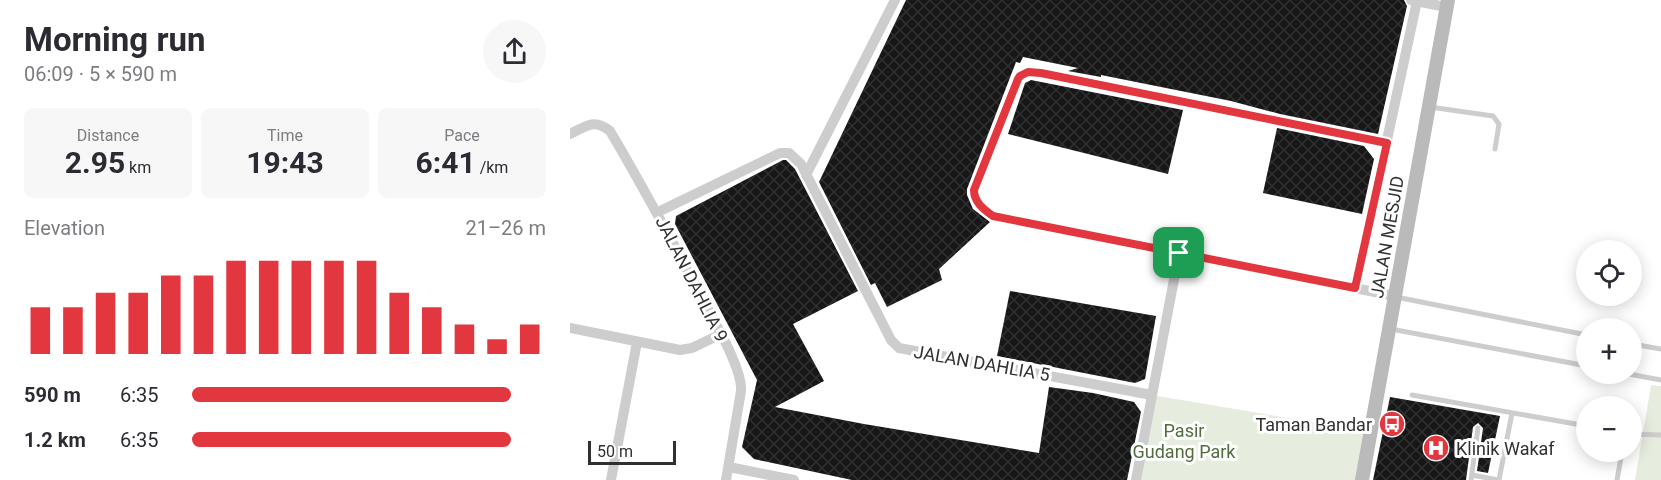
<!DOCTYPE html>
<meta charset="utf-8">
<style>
:root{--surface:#fff;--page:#f7f7f7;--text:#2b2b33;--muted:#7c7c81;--accent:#e3373f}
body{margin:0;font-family:Roboto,sans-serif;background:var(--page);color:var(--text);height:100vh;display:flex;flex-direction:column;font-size:22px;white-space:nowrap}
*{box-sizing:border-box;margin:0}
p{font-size:20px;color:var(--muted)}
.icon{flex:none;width:33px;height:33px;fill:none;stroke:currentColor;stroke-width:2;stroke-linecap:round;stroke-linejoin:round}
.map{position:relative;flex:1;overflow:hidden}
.details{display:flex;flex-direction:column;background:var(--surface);width:570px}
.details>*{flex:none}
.buttons{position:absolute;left:1006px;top:240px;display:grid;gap:12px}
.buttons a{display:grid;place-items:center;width:66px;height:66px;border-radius:50%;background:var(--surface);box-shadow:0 3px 15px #0003;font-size:30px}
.scale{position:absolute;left:18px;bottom:15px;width:88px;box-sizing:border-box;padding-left:6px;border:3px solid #303030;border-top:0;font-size:16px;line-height:21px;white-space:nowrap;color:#303030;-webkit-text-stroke:4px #fff;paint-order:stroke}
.pin{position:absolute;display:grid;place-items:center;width:51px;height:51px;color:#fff;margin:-26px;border-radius:12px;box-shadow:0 3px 9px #0006}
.round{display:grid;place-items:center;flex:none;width:63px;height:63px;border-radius:32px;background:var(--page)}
.overview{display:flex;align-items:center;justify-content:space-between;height:102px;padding:0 24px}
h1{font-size:33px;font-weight:700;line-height:45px}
.figures{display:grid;grid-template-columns:repeat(3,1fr);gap:9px;height:102px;padding:6px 24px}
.figures div{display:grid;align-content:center;border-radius:9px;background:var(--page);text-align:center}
.figures b{font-size:30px;font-weight:700}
.figures small{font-size:16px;font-weight:400}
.figures p{font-size:16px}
.chart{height:168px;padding:12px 24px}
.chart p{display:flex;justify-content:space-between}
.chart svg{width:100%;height:108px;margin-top:6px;stroke:var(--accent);stroke-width:6}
ul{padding:0 24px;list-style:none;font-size:20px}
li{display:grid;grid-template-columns:96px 72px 1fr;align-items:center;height:45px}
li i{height:15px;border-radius:8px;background:var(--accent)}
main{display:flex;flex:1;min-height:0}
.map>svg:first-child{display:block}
</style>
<main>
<section class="details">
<div class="overview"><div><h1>Morning run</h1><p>06:09 · 5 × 590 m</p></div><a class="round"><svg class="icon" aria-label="share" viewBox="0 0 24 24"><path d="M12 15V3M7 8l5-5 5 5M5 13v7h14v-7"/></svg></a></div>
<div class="figures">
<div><p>Distance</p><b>2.95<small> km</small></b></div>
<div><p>Time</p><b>19:43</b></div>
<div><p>Pace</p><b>6:41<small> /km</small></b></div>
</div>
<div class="chart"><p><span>Elevation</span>21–26 m</p>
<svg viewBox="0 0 160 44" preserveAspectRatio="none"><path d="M5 44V25M15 44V25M25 44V19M35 44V19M45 44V12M55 44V12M65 44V6M75 44V6M85 44V6M95 44V6M105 44V6M115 44V19M125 44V25M135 44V32M145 44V38M155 44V32"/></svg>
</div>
<ul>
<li><b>590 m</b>6:35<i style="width:90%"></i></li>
<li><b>1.2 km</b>6:35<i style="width:90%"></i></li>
</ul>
</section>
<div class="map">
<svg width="1091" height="480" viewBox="0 0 1091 480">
<defs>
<pattern id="building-cross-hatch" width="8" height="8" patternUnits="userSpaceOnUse" patternTransform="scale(1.5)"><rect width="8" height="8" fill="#171717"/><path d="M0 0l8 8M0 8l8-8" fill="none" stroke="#303030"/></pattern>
</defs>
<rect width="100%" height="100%" fill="#fff"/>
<path fill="#e6eddf" d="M 1081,385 L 1091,386 L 1091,480 L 1065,480 Z
M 582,395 L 800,432 L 792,480 L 566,480 Z"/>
<path fill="url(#building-cross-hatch)" d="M 336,0 L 834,0 L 837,6 L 808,134 L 710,114 L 661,101 L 531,75 L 531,77 L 498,71 L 508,68 L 453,57 L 450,63 L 446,62 L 397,189 L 397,195 L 403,209 L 420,222 L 369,269 L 372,280 L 317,307 L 305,283 L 301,285 L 249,182 Z
M 461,80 L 613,110 L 598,174 L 438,134 L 455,83 Z
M 707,128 L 794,146 L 804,159 L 792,214 L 693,193 Z
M 213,160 L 216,160 L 225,169 L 288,291 L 223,324 L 254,381 L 205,407 L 294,424 L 469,453 L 479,387 L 523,393 L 564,402 L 571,412 L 557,480 L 282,480 L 184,459 L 172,447 L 187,380 L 105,224 L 106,216 Z
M 440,291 L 586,316 L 575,379 L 565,383 L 427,356 Z
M 820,397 L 930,416 L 918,473 L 907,471 L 913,428 L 908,423 L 903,427 L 896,480 L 803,480 Z"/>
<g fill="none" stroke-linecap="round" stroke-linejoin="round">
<path stroke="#cdcdcd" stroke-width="5" d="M 860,107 L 923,116 L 929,124 L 925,149
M 826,297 L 1017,335
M 821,329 L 1017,366
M 1062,344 L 1091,349
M 1059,374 L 1091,380
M 842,395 L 1017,426
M 1062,434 L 1091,435
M 902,475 L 928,480
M 901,480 L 908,428
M 929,480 L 942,413
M 1047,480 L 1052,452"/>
<path stroke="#cdcdcd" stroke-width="10" d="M 841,0 L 876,7
M 0,134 C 17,126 24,118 40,131 C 75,190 107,250 139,311 C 149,330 173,372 171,391 L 156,480
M 817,143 L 471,73 C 462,72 453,70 448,79 L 404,192 L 410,206 L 426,217 L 825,296
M 236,175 L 325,0
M 88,212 L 210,153 L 219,153 L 231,164 L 321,340 L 329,348 L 582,395
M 785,288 L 847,1
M 0,328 L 110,350 L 122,348 L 151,334
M 159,467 L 224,480
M 41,480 L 67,342
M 566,480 L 609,253"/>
<path stroke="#bababa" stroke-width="14" d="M 792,480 L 878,0"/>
</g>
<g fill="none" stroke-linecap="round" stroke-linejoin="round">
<g stroke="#fff" stroke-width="12">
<path id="route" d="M 458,72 L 471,73 L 817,143 L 785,288 L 423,216 C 413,209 404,202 404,190 L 448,79 L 450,76 Z"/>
</g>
<use href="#route" stroke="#e3373f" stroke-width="8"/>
</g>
<defs>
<g id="bus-disc" transform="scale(1.35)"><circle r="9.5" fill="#e3373f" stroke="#fff"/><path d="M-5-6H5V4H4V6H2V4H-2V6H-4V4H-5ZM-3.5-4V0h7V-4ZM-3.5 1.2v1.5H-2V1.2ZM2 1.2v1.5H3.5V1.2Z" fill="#fff"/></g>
<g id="hospital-disc" transform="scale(1.35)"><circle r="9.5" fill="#e3373f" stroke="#fff"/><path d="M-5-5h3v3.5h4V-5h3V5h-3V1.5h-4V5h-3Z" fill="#fff"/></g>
</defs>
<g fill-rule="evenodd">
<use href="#bus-disc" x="822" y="424"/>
<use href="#hospital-disc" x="866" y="448"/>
</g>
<g text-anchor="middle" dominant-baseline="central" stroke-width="6" stroke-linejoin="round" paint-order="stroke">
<g font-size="18" fill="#303030" stroke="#fff">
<text transform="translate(817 237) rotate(-80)">JALAN MESJID</text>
<text transform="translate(122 279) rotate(63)">JALAN DAHLIA 9</text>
<text transform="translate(412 363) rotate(10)">JALAN DAHLIA 5</text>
</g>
<g font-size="18" fill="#303030" stroke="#fff" text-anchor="end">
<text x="802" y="424">Taman Bandar</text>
<text x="886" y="448" text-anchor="start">Klinik Wakaf</text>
</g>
<g font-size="18" fill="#526c3e" stroke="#fff">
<text x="614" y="430">Pasir<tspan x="614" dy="21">Gudang Park</tspan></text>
</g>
</g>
</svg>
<div class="buttons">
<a><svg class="icon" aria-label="locate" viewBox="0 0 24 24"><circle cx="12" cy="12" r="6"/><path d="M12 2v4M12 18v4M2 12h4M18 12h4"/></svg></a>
<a>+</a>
<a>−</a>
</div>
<div class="scale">50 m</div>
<div class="pin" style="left:609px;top:253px;background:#1e9e55"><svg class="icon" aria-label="arrive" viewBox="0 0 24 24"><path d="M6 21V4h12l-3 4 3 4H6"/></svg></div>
</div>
</main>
